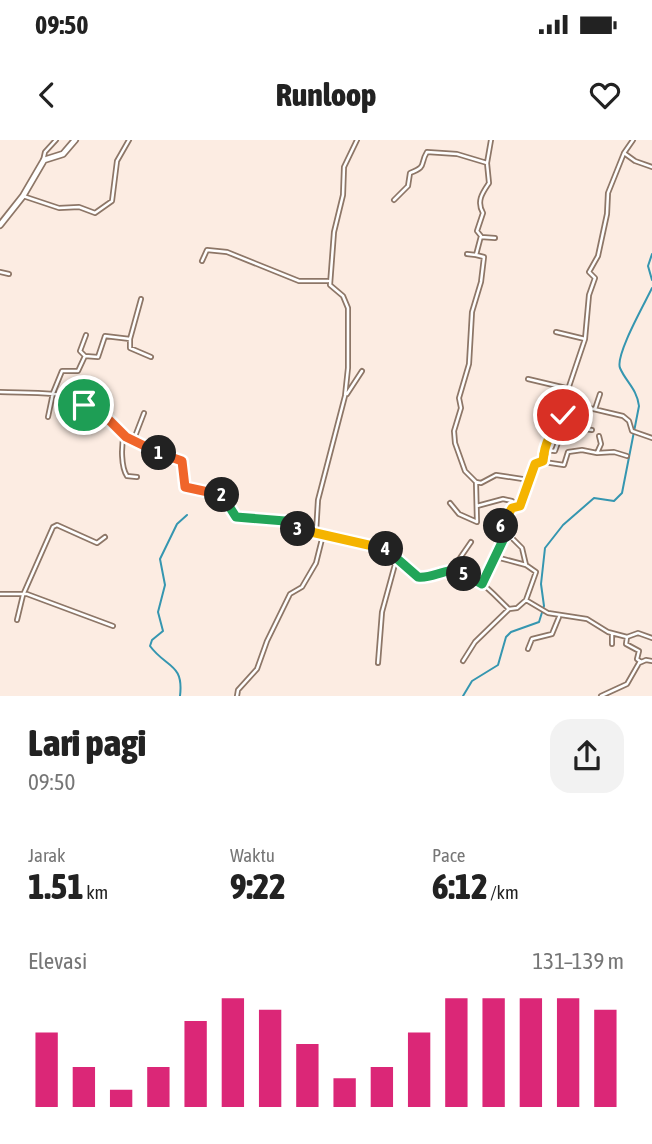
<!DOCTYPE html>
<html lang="id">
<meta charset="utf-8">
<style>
:root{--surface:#fff;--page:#f2f2f2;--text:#222;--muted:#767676;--accent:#db2777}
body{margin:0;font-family:"Asap Condensed",sans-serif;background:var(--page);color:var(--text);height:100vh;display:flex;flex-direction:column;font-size:26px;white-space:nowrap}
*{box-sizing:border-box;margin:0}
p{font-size:23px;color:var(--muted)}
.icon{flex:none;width:38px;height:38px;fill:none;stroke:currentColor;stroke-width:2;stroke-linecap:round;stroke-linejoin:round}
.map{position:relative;height:556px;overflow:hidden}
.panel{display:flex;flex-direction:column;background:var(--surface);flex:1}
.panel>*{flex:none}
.pin{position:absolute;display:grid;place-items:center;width:60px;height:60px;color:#fff;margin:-30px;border:4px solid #fff;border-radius:50%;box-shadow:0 2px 7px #0007}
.km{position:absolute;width:35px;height:35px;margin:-18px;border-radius:50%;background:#222;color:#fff;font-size:19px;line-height:35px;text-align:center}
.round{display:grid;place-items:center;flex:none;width:74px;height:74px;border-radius:21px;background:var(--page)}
.overview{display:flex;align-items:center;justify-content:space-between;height:119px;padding:0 28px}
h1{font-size:38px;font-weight:800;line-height:52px}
.metrics{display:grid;grid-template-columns:repeat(3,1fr);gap:10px;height:119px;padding:7px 28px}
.metrics div{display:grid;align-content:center}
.metrics b{font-size:35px;font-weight:800}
.metrics small{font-size:19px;font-weight:400}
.metrics p{font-size:19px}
.chart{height:196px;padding:14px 28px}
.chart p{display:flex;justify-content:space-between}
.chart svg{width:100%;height:126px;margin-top:7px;stroke:var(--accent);stroke-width:6}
.status{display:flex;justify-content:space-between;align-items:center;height:49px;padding:0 35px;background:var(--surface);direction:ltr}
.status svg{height:19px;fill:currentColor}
header{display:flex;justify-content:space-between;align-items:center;height:91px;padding:0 28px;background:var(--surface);font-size:32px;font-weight:800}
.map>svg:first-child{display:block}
</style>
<div class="status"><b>09:50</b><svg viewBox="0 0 49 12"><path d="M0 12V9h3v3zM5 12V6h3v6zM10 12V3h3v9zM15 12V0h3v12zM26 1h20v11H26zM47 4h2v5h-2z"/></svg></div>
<header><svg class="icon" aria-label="back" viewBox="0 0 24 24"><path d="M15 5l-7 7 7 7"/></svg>Runloop<svg class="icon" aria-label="heart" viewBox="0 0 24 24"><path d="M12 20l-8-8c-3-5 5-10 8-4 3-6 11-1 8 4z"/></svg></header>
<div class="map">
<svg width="652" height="556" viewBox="0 0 652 556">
<rect width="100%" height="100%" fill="#fcece2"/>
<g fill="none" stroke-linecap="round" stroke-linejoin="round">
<path stroke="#3596b0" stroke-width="2" d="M 652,114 L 648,126 L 652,140
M 180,556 C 184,523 166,528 150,506 L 152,500 L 163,491 L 158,472 L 165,445 L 160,419 L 177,384 L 187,375
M 463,556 L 472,541 L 498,525 L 506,497 L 511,492 L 539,482 L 544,466 L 541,444 L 545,408 L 563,385 L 594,358 L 614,361 L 622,353 L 639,266 C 637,249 626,242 620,228 C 615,215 645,163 652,148"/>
<g stroke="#8d7667" stroke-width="6">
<path id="street" d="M 491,0 L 487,23 L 489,43 C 483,52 476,61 483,73 L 477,91 L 481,96 L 476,115 L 484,117 L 481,142 L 472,172 L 469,224 L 459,258 L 461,268 L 454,291 L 455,303 L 465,331 L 476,342 L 481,343 L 496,335 L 529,340
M 624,13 L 635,21 L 652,27
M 43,21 L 45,12 L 56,0
M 23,56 L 59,68 L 79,67 L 95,73 L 112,61 L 117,21 L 129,0
M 394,60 L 408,46 L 410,33 C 428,26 419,25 427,12 L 457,14 L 487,23
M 481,97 L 495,98
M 467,114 L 476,115
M 202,121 L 207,110 L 227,112 L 299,141 L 328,141
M 0,132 L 9,134
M 556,192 L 585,199
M 130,199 L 130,208 L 151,217
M 85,216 L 80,211 L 86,195
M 528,239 L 566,248
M 0,252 C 27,253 52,252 79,257 L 87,269 L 106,277 L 126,297 L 151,311 L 180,319 L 184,326 L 185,347 L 219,353 L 236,377 L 283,381 L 302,390 L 381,407 L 421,438 C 431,438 438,432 448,430 C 471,427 494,455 509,469 L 517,468 L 526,460 L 548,473 L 587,479 L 608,492 L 627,497 L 638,493 L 652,498
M 347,254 L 362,231
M 564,258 L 585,267 L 623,276 L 629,281 L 632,291 L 652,298
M 587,268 L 584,289 L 592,290
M 595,269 L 600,254
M 560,273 L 584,283
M 48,277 L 53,253 L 62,231 L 78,231 L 85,216 L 98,217 L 105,196 L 130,199 L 141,159
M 124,295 C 121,306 121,327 127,336 L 137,337
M 599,296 L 601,304 L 597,313 L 614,312 L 627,316
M 134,299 L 144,273
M 545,310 L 555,311 L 561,294
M 544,322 L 564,325 L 568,312 L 582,310 L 597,313
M 450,363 L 459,374 L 477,382 L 476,343
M 477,366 L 503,359 L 512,361 L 515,366
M 316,393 L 318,360 L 345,256 L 348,228 L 348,168 L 343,156 L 330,145 L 334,92 L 343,55 L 344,27 L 357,0
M 496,417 L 526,425
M 458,430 L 460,418 L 471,402
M 482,444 L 505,396 L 509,393
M 0,454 L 27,454 L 113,486
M 526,460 L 536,432 L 526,425 L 522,408 L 501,387 L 512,368 L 520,366 L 535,324 L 544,320 L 546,300 L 557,282 L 585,199 L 589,155 L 595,138 L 589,132 L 598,116 L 607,74 L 608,53 L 624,13 L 633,0
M 17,480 L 23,455 L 53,387 L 57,385 L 97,403 L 105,397
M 627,497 L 626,504 L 639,511 L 637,519 L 641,522
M 612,504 L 612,494
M 528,509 L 532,499 L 552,494 L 559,477
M 463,521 L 475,502 L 509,469
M 378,523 L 382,472 L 397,417
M 237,556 L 238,550 L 257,529 L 267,501 L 290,454 L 302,447 L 316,423 L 323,395
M 601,556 L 627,544 L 639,523 L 646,520 L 652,521"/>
</g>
<g stroke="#8d7667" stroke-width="8">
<path id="secondary" d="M 0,85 L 23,56 L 44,20 L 63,14 L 75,0"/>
</g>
<use href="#street" stroke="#fff" stroke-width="2.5"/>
<use href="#secondary" stroke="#fff" stroke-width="4.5"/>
</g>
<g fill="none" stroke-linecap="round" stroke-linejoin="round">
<g stroke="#fff" stroke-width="14">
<path id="split-1" d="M 84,265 L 89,270 L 106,277 L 126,297 L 159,313"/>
</g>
<g stroke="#fff" stroke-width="14">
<path id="split-2" d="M 159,313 L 182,321 L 185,347 L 222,355"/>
</g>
<g stroke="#fff" stroke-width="14">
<path id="split-3" d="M 222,355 L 236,377 L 285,381 L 298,389"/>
</g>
<g stroke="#fff" stroke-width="14">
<path id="split-4" d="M 298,389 L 386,409"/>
</g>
<g stroke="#fff" stroke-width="14">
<path id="split-5" d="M 386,409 L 418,437 C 435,439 447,425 464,434"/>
</g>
<g stroke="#fff" stroke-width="14">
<path id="split-6" d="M 464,434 L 482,444 L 505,396 L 509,393 L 501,386"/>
</g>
<g stroke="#fff" stroke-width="14">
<path id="split-7" d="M 501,386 L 512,368 L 520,366 L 535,324 L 543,321 L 544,314"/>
</g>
<g stroke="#fff" stroke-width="14">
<path id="split-8" d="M 544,314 C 546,297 556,289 560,273 L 563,275"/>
</g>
<use href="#split-1" stroke="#f0652b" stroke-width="9"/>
<use href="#split-2" stroke="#f0652b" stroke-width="9"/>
<use href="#split-3" stroke="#22a559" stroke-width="9"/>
<use href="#split-4" stroke="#f5b400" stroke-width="9"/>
<use href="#split-5" stroke="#22a559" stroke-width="9"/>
<use href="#split-6" stroke="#22a559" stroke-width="9"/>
<use href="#split-7" stroke="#f5b400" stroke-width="9"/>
<use href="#split-8" stroke="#f5b400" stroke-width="9"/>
</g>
</svg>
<div class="pin" style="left:84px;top:265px;background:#1e9e55"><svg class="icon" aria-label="arrive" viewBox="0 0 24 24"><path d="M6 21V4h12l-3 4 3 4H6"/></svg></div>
<div class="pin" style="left:563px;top:275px;background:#d93025"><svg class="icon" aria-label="check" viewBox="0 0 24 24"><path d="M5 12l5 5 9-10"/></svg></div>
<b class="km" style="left:159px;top:313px">1</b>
<b class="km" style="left:222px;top:355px">2</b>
<b class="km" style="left:298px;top:389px">3</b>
<b class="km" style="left:386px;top:409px">4</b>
<b class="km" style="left:464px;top:434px">5</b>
<b class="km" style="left:501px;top:386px">6</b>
</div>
<section class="panel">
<div class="overview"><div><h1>Lari pagi</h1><p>09:50</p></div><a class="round"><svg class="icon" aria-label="share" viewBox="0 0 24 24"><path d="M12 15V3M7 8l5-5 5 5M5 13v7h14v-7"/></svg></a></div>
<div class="metrics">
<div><p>Jarak</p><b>1.51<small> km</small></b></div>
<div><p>Waktu</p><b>9:22</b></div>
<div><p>Pace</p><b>6:12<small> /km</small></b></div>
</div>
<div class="chart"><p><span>Elevasi</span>131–139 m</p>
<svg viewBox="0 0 160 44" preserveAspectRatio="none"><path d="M5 44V18M15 44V30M25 44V38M35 44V30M45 44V14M55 44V6M65 44V10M75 44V22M85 44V34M95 44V30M105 44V18M115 44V6M125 44V6M135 44V6M145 44V6M155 44V10"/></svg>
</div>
</section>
